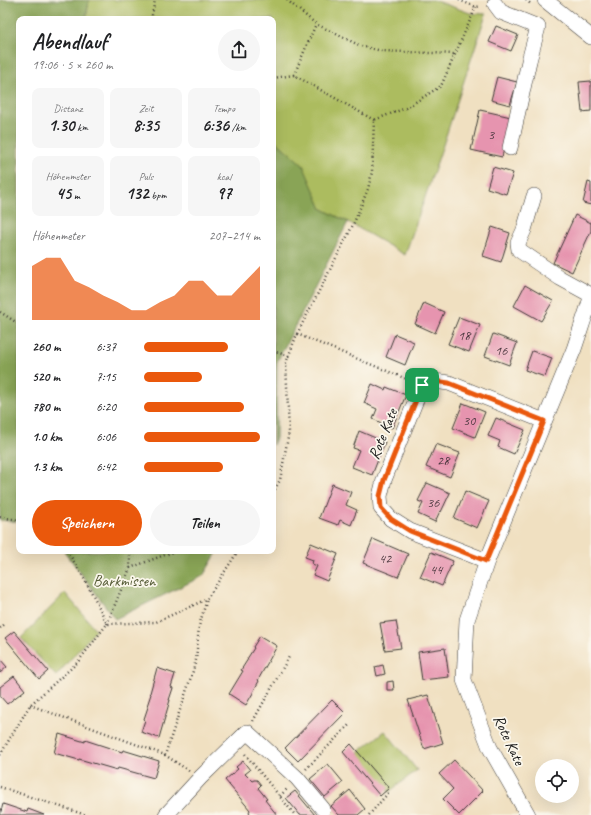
<!DOCTYPE html>
<html lang="de">
<meta charset="utf-8">
<style>
:root{--surface:#fff;--page:#f6f6f6;--text:#202124;--muted:#757577;--accent:#ea580c}
body{margin:0;font-family:Caveat,sans-serif;background:var(--page);color:var(--text);height:100vh;display:flex;flex-direction:column;font-size:15px;white-space:nowrap}
*{box-sizing:border-box;margin:0}
p{font-size:13px;color:var(--muted)}
.icon{flex:none;width:22px;height:22px;fill:none;stroke:currentColor;stroke-width:2;stroke-linecap:round;stroke-linejoin:round}
.map{position:relative;flex:1;overflow:hidden}
.panel{position:absolute;left:16px;top:16px;width:260px;height:538px;display:flex;flex-direction:column;background:var(--surface);border-radius:8px;box-shadow:0 4px 16px #0002}
.panel>*{flex:none}
.tools{position:absolute;left:535px;top:759px;display:grid;gap:8px}
.tools a{display:grid;place-items:center;width:44px;height:44px;border-radius:50%;background:var(--surface);box-shadow:0 4px 16px #0002;font-size:20px}
.pin{position:absolute;display:grid;place-items:center;width:34px;height:34px;color:#fff;margin:-17px;border-radius:8px;box-shadow:0 2px 6px #0006}
.round{display:grid;place-items:center;flex:none;width:42px;height:42px;border-radius:21px;background:var(--page)}
.summary{display:flex;align-items:center;justify-content:space-between;height:68px;padding:0 16px}
h1{font-size:22px;font-weight:700;line-height:30px}
.stats{display:grid;grid-template-columns:repeat(3,1fr);gap:6px;height:68px;padding:4px 16px}
.stats div{display:grid;align-content:center;border-radius:8px;background:var(--page);text-align:center}
.stats b{font-size:17px;font-weight:700}
.stats small{font-size:11px;font-weight:400}
.stats p{font-size:11px}
.chart{height:112px;padding:8px 16px}
.chart p{display:flex;justify-content:space-between}
.chart svg{width:100%;height:72px;margin-top:4px;fill:var(--accent);opacity:.7}
.primary-button{display:flex;gap:8px;margin-top:auto;padding:8px 16px}
.primary-button a{flex:1;height:46px;border-radius:24px;background:var(--accent);color:#fff;font-size:16px;font-weight:700;line-height:46px;text-align:center}
.primary-button a+a{background:var(--page);color:var(--text)}
ul{padding:0 16px;list-style:none;font-size:13px}
li{display:grid;grid-template-columns:64px 48px 1fr;align-items:center;height:30px}
li i{height:10px;border-radius:5px;background:var(--accent)}
.map>svg:first-child{display:block}
</style>
<div class="map">
<svg width="591" height="815" viewBox="0 0 591 815">
<rect width="100%" height="100%" fill="#fbf7ec"/>
<filter id="ink" filterUnits="userSpaceOnUse"><feTurbulence type="fractalNoise" baseFrequency=".025" numOctaves="2"/><feDisplacementMap in="SourceGraphic" scale="8" xChannelSelector="R" yChannelSelector="G"/><feConvolveMatrix kernelMatrix="1 2 1 2 8 2 1 2 1" color-interpolation-filters="sRGB"/></filter>
<filter id="wash" filterUnits="userSpaceOnUse"><feTurbulence type="fractalNoise" baseFrequency=".012" numOctaves="4" result="noise"/><feDisplacementMap in="SourceGraphic" scale="16" xChannelSelector="R" yChannelSelector="G"/><feGaussianBlur stdDeviation="0.9" result="paint"/><feColorMatrix in="noise" values="0 0 0 0 0 0 0 0 0 0 0 0 0 0 0 0 0 1.4 0 .05"/><feComposite in="paint" operator="in"/></filter>
<g filter="url(#wash)">
<rect width="100%" height="100%" fill="#f0e0c1"/>
<path fill="#acbc5f" stroke="#646c3e" d="M 89,0 L 434,0 L 470,13 L 486,14 L 443,145 L 405,255 L 348,222 L 322,209 L 302,165 L 278,143 L 273,142 L 273,19 L 86,19 Z
M 65,593 L 96,630 L 56,676 L 21,638 Z
M 385,731 L 417,770 L 389,792 L 357,753 Z"/>
<path fill="#89a456" stroke="#526039" d="M 0,0 L 89,0 L 86,19 L 19,19 L 19,522 L 0,520 Z
M 273,142 L 278,143 L 303,165 L 322,209 L 348,222 L 277,362 L 276,438 L 273,445 Z
M 64,551 L 218,551 L 203,576 L 115,619 Z"/>
<g id="blocks">
<path fill="#e694af" d="M 496,26 L 518,35 L 511,51 L 489,42 Z
M 497,77 L 517,82 L 510,105 L 491,100 Z
M 591,81 L 591,111 L 582,112 L 579,82 Z
M 480,110 L 511,117 L 502,157 L 471,150 Z
M 493,167 L 513,173 L 506,194 L 487,188 Z
M 588,182 L 591,183 L 591,205 L 583,203 Z
M 575,215 L 591,223 L 591,231 L 572,272 L 553,263 Z
M 492,227 L 510,233 L 501,262 L 483,256 Z
M 525,285 L 553,301 L 541,321 L 514,306 Z
M 424,303 L 444,312 L 435,333 L 415,324 Z
M 459,317 L 480,325 L 469,352 L 448,344 Z
M 395,334 L 414,342 L 405,365 L 386,357 Z
M 493,334 L 517,343 L 509,365 L 485,356 Z
M 532,351 L 552,358 L 545,377 L 525,370 Z
M 372,384 L 385,390 L 386,387 L 406,395 L 392,428 L 373,419 L 377,409 L 364,403 Z
M 463,403 L 485,412 L 475,437 L 453,428 Z
M 496,418 L 525,430 L 514,454 L 498,447 L 500,441 L 488,436 Z
M 359,431 L 385,442 L 372,475 L 352,467 L 359,450 L 353,448 Z
M 436,444 L 460,453 L 450,477 L 426,467 Z
M 427,483 L 450,493 L 441,512 L 440,511 L 435,522 L 418,514 L 423,503 L 418,501 Z
M 332,484 L 351,492 L 346,505 L 357,510 L 351,525 L 340,520 L 338,525 L 319,518 Z
M 465,491 L 489,501 L 477,528 L 454,518 Z
M 373,539 L 408,554 L 398,577 L 363,563 Z
M 311,543 L 338,554 L 327,581 L 313,575 L 317,566 L 312,564 L 313,560 L 305,557 Z
M 431,552 L 453,561 L 442,586 L 420,577 Z
M 396,621 L 401,648 L 385,650 L 380,623 Z
M 14,631 L 48,671 L 39,679 L 5,638 Z
M 260,636 L 277,646 L 258,680 L 259,681 L 253,692 L 253,693 L 246,705 L 229,694 L 243,671 L 241,670 L 248,659 L 247,659 L 254,648 L 253,647 Z
M 445,648 L 449,677 L 422,680 L 418,652 Z
M 0,659 L 7,667 L 0,673 Z
M 383,665 L 385,674 L 377,676 L 375,667 Z
M 157,668 L 175,674 L 171,687 L 173,688 L 169,700 L 170,700 L 159,738 L 141,732 L 145,720 L 144,719 L 148,707 L 147,706 L 151,694 L 150,693 Z
M 14,676 L 25,690 L 7,704 L 0,696 L 0,687 Z
M 393,681 L 394,690 L 387,690 L 387,682 Z
M 428,695 L 443,743 L 424,749 L 408,700 Z
M 332,700 L 345,713 L 298,761 L 285,748 Z
M 59,734 L 85,742 L 85,740 L 122,752 L 123,750 L 159,761 L 154,778 L 118,768 L 117,770 L 79,759 L 79,760 L 54,753 Z
M 351,744 L 389,788 L 380,796 L 343,752 Z
M 454,760 L 483,791 L 459,815 L 443,799 L 453,789 L 439,774 Z
M 243,761 L 250,770 L 245,774 L 252,781 L 254,780 L 257,780 L 261,785 L 258,788 L 267,799 L 265,800 L 277,815 L 251,815 L 249,812 L 250,810 L 225,780 L 238,769 L 236,767 Z
M 328,764 L 343,782 L 325,797 L 310,779 Z
M 350,790 L 365,809 L 358,815 L 339,815 L 331,806 Z
M 295,791 L 315,815 L 300,815 L 286,798 Z
M 3,804 L 27,812 L 28,809 L 44,815 L 0,815 Z"/>
</g>
</g>
<g filter="url(#ink)">
<use href="#blocks" fill-opacity="0" stroke="#3c3935" stroke-width="1"/>
<g fill="none" stroke-linecap="round" stroke-linejoin="round">
<g stroke="#3c3935" stroke-width="16">
<path id="minor" d="M 545,0 L 591,37
M 495,4 L 501,12 L 538,27 L 529,61 L 510,148
M 534,196 L 524,230 L 518,243 L 519,250 L 560,278 L 591,295
M 487,561 L 410,531 L 391,519 L 381,508 L 380,496 L 384,480 L 422,385 L 434,381 L 449,383 L 544,421
M 166,815 L 200,778 L 247,732 L 297,778 L 323,809
M 528,815 L 490,748 L 464,680 L 467,620 L 487,561 L 574,349 L 591,298"/>
</g>
<path stroke="#3c3935" stroke-width="2.5" stroke-dasharray="1 3" stroke-linecap="butt" d="M 287,0 L 316,24 L 361,46 L 382,51 L 455,54
M 459,0 L 476,7 L 481,6
M 526,0 L 532,5
M 153,19 L 152,15 L 155,0
M 294,75 L 316,24
M 273,78 L 294,75 L 374,120
M 0,312 L 19,324
M 297,334 L 409,380
M 273,351 L 289,356
M 273,493 L 280,480 L 289,432 L 286,363 L 297,334 L 353,225 L 368,189 L 372,172 L 374,120 L 406,108 L 441,86 L 476,7
M 0,517 L 19,520
M 67,551 C 83,575 95,598 107,624
M 130,568 L 159,557 L 177,551
M 107,624 L 130,568 L 130,551
M 0,628 L 5,624
M 30,705 L 165,755
M 253,721 L 289,657
M 245,754 L 295,815
M 0,755 L 30,705 L 77,663 L 107,624 L 156,622 L 207,599 L 238,551
M 306,769 L 349,725
M 189,771 L 165,755 L 193,671 L 196,660 L 199,626 L 207,599
M 0,787 L 86,815
M 280,796 L 288,788
M 369,815 L 389,792"/>
<use href="#minor" stroke="#fff" stroke-width="15"/>
</g>
</g>
<g fill="none" stroke-linecap="round" stroke-linejoin="round" filter="url(#ink)">
<g stroke="#fff" stroke-width="8">
<path id="route" d="M 434,381 L 449,383 L 544,421 L 486,561 L 410,531 L 391,519 L 381,508 L 380,496 L 384,480 L 422,385 Z"/>
</g>
<use href="#route" stroke="#ea580c" stroke-width="5"/>
</g>
<g text-anchor="middle" dominant-baseline="central" stroke-width="3.5" stroke-linejoin="round" paint-order="stroke">
<g font-size="14" fill="#4e3a41">
<text x="491" y="134">3</text>
<text x="464" y="335">18</text>
<text x="501" y="350">16</text>
<text x="469" y="420">30</text>
<text x="443" y="460">28</text>
<text x="433" y="502">36</text>
<text x="385" y="558">42</text>
<text x="436" y="569">44</text>
</g>
<g font-size="16" fill="#1c1c1c" stroke="#fbf7ec">
<text transform="translate(383 434) rotate(-68)">Rote Kate</text>
<text transform="translate(509 740) rotate(65)">Rote Kate</text>
</g>
<g font-size="16" fill="#565c37" stroke="#fbf7ec">
<text x="124" y="581">Barkmissen</text>
</g>
</g>
</svg>
<div class="tools">
<a><svg class="icon" aria-label="locate" viewBox="0 0 24 24"><circle cx="12" cy="12" r="6"/><path d="M12 2v4M12 18v4M2 12h4M18 12h4"/></svg></a>
</div>
<div class="pin" style="left:422px;top:385px;background:#1e9e55"><svg class="icon" aria-label="arrive" viewBox="0 0 24 24"><path d="M6 21V4h12l-3 4 3 4H6"/></svg></div>
<section class="panel">
<div class="summary"><div><h1>Abendlauf</h1><p>19:06 · 5 × 260 m</p></div><a class="round"><svg class="icon" aria-label="share" viewBox="0 0 24 24"><path d="M12 15V3M7 8l5-5 5 5M5 13v7h14v-7"/></svg></a></div>
<div class="stats">
<div><p>Distanz</p><b>1.30<small> km</small></b></div>
<div><p>Zeit</p><b>8:35</b></div>
<div><p>Tempo</p><b>6:36<small> /km</small></b></div>
</div>
<div class="stats">
<div><p>Höhenmeter</p><b>45<small> m</small></b></div>
<div><p>Puls</p><b>132<small> bpm</small></b></div>
<div><p>kcal</p><b>97</b></div>
</div>
<div class="chart"><p><span>Höhenmeter</span>207–214 m</p>
<svg viewBox="0 0 160 44" preserveAspectRatio="none"><path d="M0 44V11L10 6L20 6L30 20L40 24L50 29L60 33L70 38L80 38L90 33L100 29L110 20L120 20L130 29L140 29L150 20L160 11V44z"/></svg>
</div>
<ul>
<li><b>260 m</b>6:37<i style="width:72%"></i></li>
<li><b>520 m</b>7:15<i style="width:50%"></i></li>
<li><b>780 m</b>6:20<i style="width:86%"></i></li>
<li><b>1.0 km</b>6:06<i style="width:100%"></i></li>
<li><b>1.3 km</b>6:42<i style="width:68%"></i></li>
</ul>
<div class="primary-button"><a>Speichern</a><a>Teilen</a></div>
</section>
</div>
